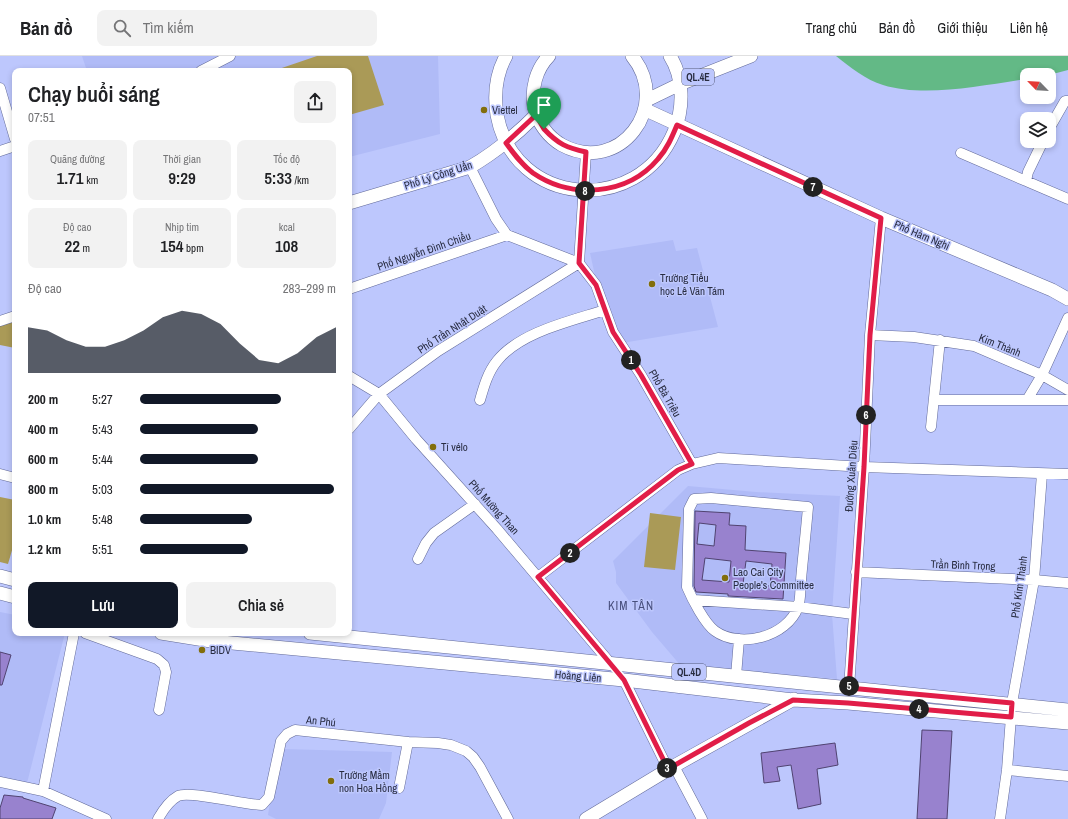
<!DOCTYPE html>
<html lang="vi">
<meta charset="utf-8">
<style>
:root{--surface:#fff;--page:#f2f2f2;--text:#202124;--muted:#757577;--line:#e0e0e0;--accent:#111827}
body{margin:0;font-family:"Archivo Narrow",sans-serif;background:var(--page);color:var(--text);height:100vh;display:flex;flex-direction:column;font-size:15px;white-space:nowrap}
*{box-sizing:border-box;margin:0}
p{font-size:13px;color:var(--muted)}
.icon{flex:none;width:22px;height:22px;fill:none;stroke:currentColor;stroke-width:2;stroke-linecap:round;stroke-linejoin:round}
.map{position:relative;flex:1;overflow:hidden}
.panel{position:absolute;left:12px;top:12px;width:340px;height:568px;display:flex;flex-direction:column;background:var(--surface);border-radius:8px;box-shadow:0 2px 6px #0003}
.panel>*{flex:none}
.needle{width:26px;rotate:295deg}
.buttons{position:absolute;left:1020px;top:12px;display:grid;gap:8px}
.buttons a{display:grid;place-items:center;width:36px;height:36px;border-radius:8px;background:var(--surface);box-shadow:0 2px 6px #0003;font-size:20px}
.pin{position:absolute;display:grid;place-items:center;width:34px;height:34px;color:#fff;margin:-41px -17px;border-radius:50% 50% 50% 0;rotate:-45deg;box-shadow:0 0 4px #0007}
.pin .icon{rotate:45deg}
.km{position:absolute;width:20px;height:20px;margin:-10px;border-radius:50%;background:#222;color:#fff;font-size:11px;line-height:20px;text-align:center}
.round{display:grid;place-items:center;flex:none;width:42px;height:42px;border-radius:8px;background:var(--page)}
.headline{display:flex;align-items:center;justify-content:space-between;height:68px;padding:0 16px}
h1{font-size:22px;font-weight:600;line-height:30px}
.metrics{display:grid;grid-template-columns:repeat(3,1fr);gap:6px;height:68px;padding:4px 16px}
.metrics div{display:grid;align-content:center;border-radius:8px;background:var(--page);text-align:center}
.metrics b{font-size:17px;font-weight:600}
.metrics small{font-size:11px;font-weight:400}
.metrics p{font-size:11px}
.chart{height:112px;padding:8px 16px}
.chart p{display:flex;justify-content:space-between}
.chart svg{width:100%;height:72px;margin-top:4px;fill:var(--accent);opacity:.7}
.button{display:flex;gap:8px;margin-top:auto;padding:8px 16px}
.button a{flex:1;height:46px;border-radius:8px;background:var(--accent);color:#fff;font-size:16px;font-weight:600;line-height:46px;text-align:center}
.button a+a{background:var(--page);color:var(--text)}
ul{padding:0 16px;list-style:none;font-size:13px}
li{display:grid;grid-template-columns:64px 48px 1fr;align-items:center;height:30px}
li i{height:10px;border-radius:5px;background:var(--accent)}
header{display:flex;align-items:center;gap:24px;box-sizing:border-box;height:56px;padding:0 20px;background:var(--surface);border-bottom:1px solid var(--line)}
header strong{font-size:19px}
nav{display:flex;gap:22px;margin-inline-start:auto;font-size:14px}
.search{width:280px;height:36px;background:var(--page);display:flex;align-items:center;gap:10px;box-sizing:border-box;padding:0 14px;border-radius:8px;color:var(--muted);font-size:15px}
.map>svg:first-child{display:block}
</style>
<header>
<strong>Bản đồ</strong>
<div class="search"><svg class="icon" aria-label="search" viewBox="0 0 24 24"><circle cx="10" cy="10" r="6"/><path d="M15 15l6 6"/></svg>Tìm kiếm</div>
<nav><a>Trang chủ</a><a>Bản đồ</a><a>Giới thiệu</a><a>Liên hệ</a></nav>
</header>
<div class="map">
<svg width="1068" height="763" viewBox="0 0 1068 763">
<rect width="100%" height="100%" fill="#bdc7fd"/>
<path fill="#b0bbf7" d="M 82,0 L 438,0 L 440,78 L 349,101 L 349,15 L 87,15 Z
M 673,184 L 676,195 L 697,192 L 718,271 L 616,288 L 604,260 L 590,197 Z
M 688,430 L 756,436 L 840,440 L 832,558 L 837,623 L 681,610 L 652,576 L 616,527 L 616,516 L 613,505 Z
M 0,556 L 15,559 L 15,577 L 65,577 L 26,731 L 0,725 Z
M 283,693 L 392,696 L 386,747 L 379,763 L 276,763 L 268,759 L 277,702 Z"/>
<path fill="#aa9a57" d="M 317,0 L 368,0 L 384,49 L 349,59 L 349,15 L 273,15 Z
M 15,266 L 15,292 L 0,289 L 0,269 Z
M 0,441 L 15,444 L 15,484 L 8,508 L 0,506 Z
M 650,457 L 681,461 L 675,514 L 644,511 Z"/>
<path fill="#63b986" d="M 836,0 L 1068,0 L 1068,14 L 1049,19 L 1027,19 L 1027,23 C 984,29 925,42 883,29 C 866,24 850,11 836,0 Z"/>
<path fill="#9882ce" stroke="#504370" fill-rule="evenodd" d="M 695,455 L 730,457 L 729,469 L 746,470 L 745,494 L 786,497 L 783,543 L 728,540 L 728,538 L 696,536 L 694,530 ZM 699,467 L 716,469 L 714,490 L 697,488 ZM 705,502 L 731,505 L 729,526 L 702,524 ZM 746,505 L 772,508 L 770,530 L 743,528 Z
M 0,596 L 11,599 L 2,629 L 0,629 Z
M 922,674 L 952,675 L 947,763 L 917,763 Z
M 835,687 L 838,709 L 817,713 L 821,748 L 798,753 L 791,709 L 777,711 L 780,725 L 764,727 L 761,697 Z
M 4,739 L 23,741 L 23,742 L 56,752 L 52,763 L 0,763 L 0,752 Z"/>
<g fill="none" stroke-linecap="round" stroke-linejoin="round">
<g stroke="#626a99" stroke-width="11">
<path id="minor" d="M 201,15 L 230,0
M 0,32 L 15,83
M 1049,73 L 1065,45 L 1068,45
M 0,95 L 15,90
M 586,96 L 579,207 L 596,229 L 613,276 L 641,319 L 692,408
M 961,97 L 1026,125 L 1028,116 L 1043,85
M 470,111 L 496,163 L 507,179 L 579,207
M 1026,125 L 1068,143
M 349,233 L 507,179
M 0,265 L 15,260
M 870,279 L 914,281 L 974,290 L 1042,319 L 1068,334
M 349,320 L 379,338 L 416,383 L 497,473 L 611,608
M 480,344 C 484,330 488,316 497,305 C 520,276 571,265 605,254
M 935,344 L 1068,344
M 1027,344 L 1042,319 L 1068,262
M 931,371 L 940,284
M 349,373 L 379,338 L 438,295 L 579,207
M 0,418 L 15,422
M 711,442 L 808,451 C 806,476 803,500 801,524 C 800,532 801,544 798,551 C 787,581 740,593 715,575 C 705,568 692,543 687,531 L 689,453 L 694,443 Z
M 418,503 L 426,487 L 434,477 L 475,448
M 856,516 L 1034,524 L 1068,527
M 538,521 L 678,414 L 692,408 L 718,402 L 864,411 L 1068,418
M 694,544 L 799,551 L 853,558
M 85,577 L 157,603 L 164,609 L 166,616 L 159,654
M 736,620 L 739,583
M 624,624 L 668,713
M 849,632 L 864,411 L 870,279 L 881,162
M 1012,647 L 1034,524 L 1042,418
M 674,710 L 702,763
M 1007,714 L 1068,720
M 0,726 L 43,735 L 106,763
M 399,732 L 408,686
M 43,735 L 74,577
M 158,763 C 163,754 169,745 178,740 C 190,734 244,749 262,749 L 269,741 L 281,685 L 287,678 L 295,674 L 408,686 L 438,687 L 451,689 L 466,695 L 473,701 L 480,711 L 508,763
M 1000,763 L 1007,714 L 1011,661"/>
</g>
<g stroke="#626a99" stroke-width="14">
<path id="major" d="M 506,0 C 496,18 494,39 497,59 C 514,151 638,161 674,76 C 684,52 684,22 670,0
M 549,0 C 536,13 531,33 534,51 C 538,67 548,81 562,89 C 619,120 673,50 632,0
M 647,44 L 680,28 L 751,0
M 646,54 L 881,162 L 1052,234 L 1068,243
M 349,147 L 470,111 C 496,96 515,80 536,59
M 0,520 L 15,524
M 0,537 L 15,541
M 161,577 L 211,585 L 624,624 L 793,644 L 848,647 L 1068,667
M 310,577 L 1068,654
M 586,763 L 674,710 L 794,643"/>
</g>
<use href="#minor" stroke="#fff" stroke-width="10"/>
<use href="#major" stroke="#fff" stroke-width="13"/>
</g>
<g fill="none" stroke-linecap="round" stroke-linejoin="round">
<g stroke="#fff" stroke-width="8">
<path id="route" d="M 544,73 C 558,88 567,92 586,96 L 579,207 L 596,229 L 613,276 L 641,319 L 692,408 L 678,414 L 538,521 L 624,624 L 668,713 L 749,667 L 793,644 L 848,647 L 1011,661 L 1012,647 L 849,632 L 864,411 L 870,279 L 881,162 L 677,69 C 672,81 667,93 658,103 C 627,140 571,143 533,117 C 522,109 514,98 506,87 L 536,59 L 544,73"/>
</g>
<use href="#route" stroke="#e11d48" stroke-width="5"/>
</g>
<g fill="#826e0c" stroke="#bdc7fd" stroke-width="1.5">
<circle cx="484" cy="54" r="4"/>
<circle cx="652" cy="228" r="4"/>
<circle cx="433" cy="391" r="4"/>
<circle cx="725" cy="522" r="4"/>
<circle cx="202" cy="594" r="4"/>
<circle cx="331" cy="725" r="4"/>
</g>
<g text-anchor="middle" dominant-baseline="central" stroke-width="3" stroke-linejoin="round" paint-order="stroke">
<g fill="#bdc7fd" stroke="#555a79" stroke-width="1">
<rect x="682" y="13" width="32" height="16" rx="3"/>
<rect x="672" y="608" width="34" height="16" rx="3"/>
</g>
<g font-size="10" font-weight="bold" fill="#282c41">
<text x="698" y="21">QL.4E</text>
<text x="689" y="616">QL.4D</text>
</g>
<g font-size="11" fill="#282c41" stroke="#bdc7fd" text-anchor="start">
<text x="492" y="54">Viettel</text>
<text x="660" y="222">Trường Tiểu<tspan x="660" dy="13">học Lê Văn Tám</tspan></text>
<text x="441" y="391">Tí vélo</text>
<text x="733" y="516">Lao Cai City<tspan x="733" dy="13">People's Committee</tspan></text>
<text x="210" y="594">BIDV</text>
<text x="339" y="719">Trường Mầm<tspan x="339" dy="13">non Hoa Hồng</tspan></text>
</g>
<g font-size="11" fill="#282c41" stroke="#bdc7fd">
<text transform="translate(438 119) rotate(-18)">Phố Lý Công Uẩn</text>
<text transform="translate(922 179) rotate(23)">Phố Hàm Nghi</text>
<text transform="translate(424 195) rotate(-19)">Phố Nguyễn Đình Chiểu</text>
<text transform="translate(452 273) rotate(-33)">Phố Trần Nhật Duật</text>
<text transform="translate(1000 289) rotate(22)">Kim Thành</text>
<text transform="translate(665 337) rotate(60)">Phố Bà Triệu</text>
<text transform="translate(851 420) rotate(-86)">Đường Xuân Diệu</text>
<text transform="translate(494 451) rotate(48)">Phố Mường Than</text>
<text transform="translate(963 509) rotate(2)">Trần Bình Trọng</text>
<text transform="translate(1019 531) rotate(-82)">Phố Kim Thành</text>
<text transform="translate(578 620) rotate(5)">Hoàng Liên</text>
<text transform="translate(321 665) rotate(6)">An Phú</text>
</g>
<g font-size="12" letter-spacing="1" fill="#484f7d" stroke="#bdc7fd">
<text x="631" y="550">KIM TÂN</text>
</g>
</g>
</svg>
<div class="buttons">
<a><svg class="needle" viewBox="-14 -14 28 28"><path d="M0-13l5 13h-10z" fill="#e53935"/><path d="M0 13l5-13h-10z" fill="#757577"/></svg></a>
<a><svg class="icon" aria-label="layers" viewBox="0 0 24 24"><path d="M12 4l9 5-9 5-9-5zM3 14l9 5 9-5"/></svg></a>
</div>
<div class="pin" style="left:544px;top:73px;background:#1e9e55"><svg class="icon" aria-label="arrive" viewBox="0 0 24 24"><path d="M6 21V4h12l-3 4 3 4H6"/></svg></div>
<b class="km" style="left:631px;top:304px">1</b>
<b class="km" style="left:570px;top:497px">2</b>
<b class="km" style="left:667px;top:712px">3</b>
<b class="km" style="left:919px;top:653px">4</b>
<b class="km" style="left:849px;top:630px">5</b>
<b class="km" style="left:866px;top:359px">6</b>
<b class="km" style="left:813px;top:131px">7</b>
<b class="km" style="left:585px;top:135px">8</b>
<section class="panel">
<div class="headline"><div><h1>Chạy buổi sáng</h1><p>07:51</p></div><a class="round"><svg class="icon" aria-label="share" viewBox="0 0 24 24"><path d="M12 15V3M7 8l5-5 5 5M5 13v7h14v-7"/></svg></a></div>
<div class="metrics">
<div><p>Quãng đường</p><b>1.71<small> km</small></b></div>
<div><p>Thời gian</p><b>9:29</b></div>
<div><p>Tốc độ</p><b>5:33<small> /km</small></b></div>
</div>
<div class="metrics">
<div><p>Độ cao</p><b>22<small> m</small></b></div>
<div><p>Nhịp tim</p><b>154<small> bpm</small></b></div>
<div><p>kcal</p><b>108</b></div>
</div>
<div class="chart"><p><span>Độ cao</span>283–299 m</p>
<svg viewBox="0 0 160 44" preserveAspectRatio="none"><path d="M0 44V16L10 18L20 24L30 28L40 28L50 24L60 18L70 10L80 6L90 8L100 14L110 26L120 36L130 38L140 32L150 22L160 16V44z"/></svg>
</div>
<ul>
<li><b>200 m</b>5:27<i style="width:72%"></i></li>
<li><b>400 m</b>5:43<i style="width:60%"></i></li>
<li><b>600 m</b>5:44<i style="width:60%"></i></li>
<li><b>800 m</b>5:03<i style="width:99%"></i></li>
<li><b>1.0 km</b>5:48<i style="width:57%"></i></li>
<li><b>1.2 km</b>5:51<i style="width:55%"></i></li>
</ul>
<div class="button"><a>Lưu</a><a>Chia sẻ</a></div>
</section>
</div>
